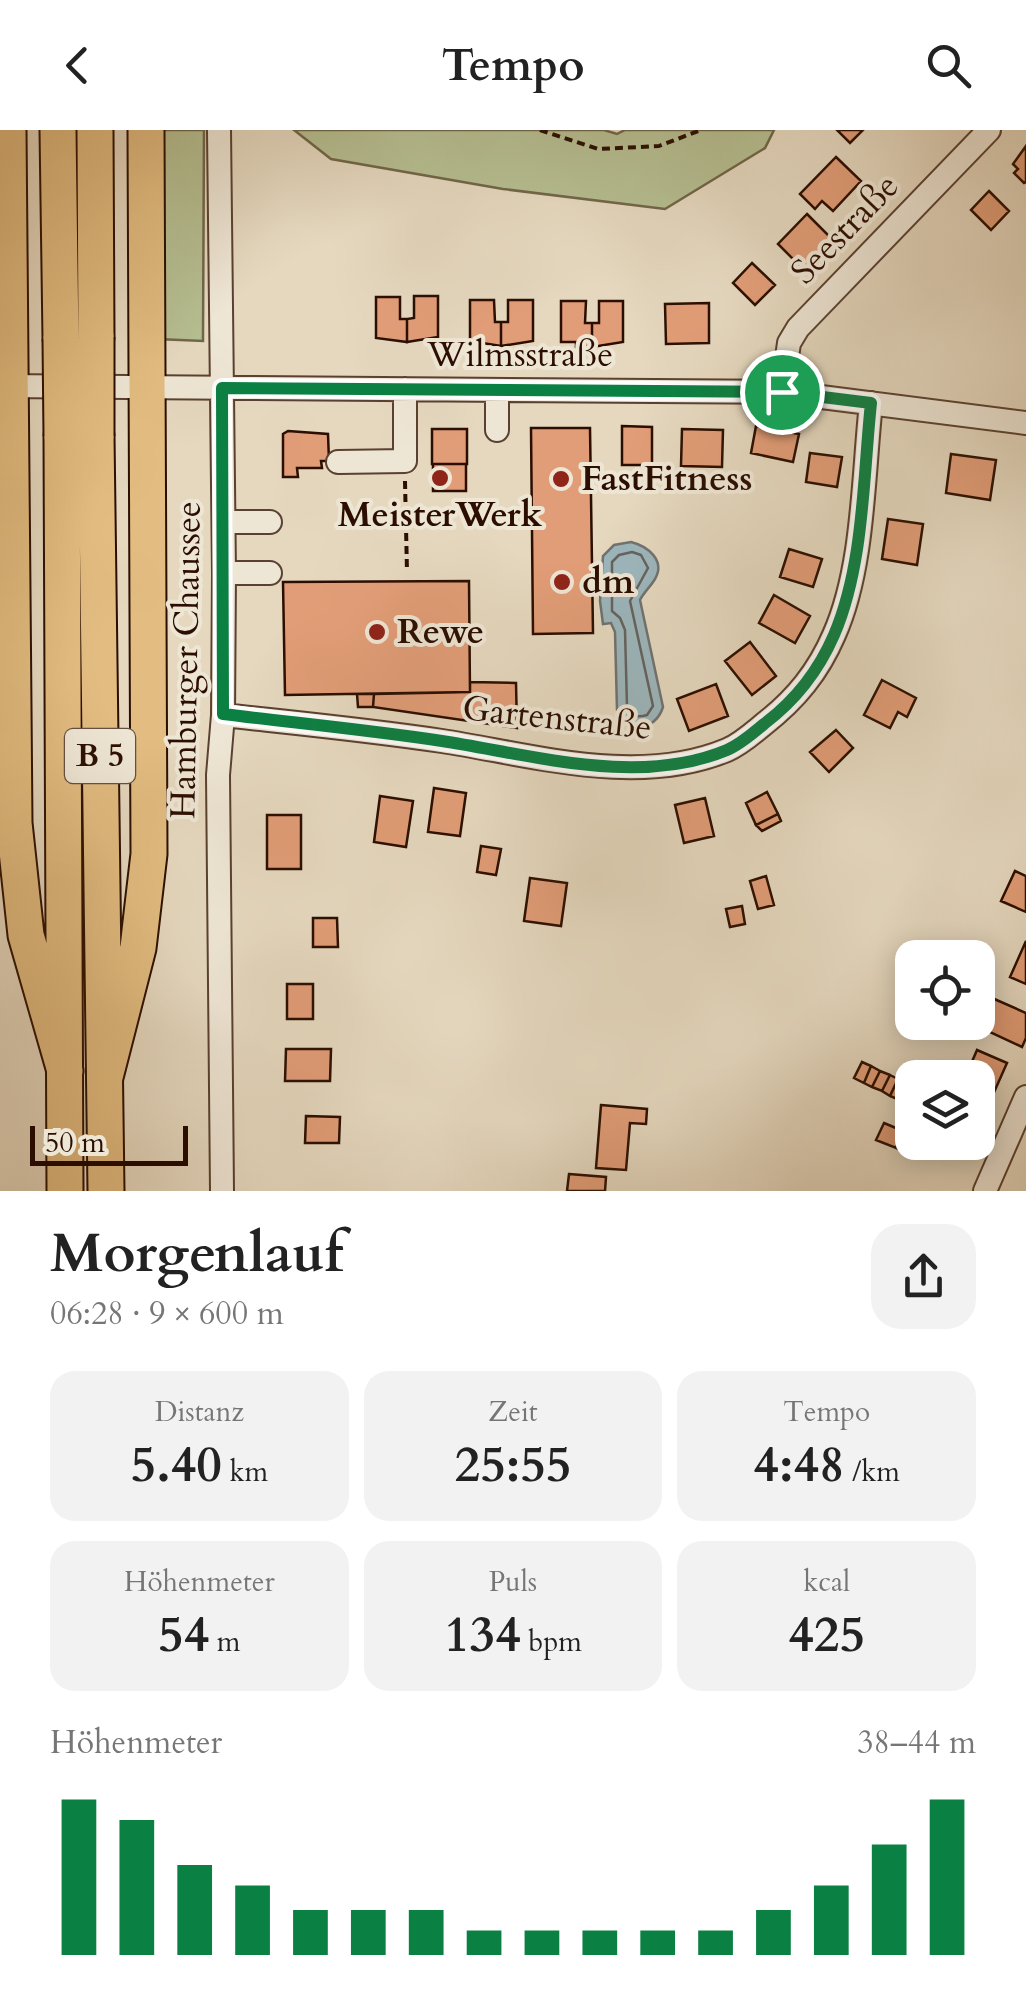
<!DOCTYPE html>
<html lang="de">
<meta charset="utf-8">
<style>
:root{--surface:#fff;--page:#f2f2f2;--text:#222;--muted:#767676;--accent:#0b8043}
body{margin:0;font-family:Cardo,serif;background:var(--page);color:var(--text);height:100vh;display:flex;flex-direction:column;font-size:38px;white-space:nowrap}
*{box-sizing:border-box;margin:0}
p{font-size:32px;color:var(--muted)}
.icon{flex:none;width:55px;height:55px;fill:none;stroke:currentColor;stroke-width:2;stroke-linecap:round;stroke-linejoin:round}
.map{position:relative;height:1061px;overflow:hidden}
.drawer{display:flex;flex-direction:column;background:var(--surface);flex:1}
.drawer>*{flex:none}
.fabs{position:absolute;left:895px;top:810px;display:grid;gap:20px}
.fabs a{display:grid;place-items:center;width:100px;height:100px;border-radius:20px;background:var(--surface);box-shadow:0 5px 25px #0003;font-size:50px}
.scale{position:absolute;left:30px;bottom:25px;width:158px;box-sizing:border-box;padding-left:10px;border:5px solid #2b0e00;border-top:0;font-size:28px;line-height:35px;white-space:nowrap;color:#2b0e00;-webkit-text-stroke:8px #eee6d5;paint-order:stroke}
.pin{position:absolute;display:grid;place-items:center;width:85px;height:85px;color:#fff;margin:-42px;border:5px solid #fff;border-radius:50%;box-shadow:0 2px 10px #0007}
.round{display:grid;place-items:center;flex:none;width:105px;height:105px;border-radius:30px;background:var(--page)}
.head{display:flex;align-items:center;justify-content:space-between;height:170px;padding:0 50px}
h1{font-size:55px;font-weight:800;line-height:75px}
.metrics{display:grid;grid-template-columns:repeat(3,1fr);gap:15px;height:170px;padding:10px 50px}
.metrics div{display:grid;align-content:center;border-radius:25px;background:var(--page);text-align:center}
.metrics b{font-size:50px;font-weight:800}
.metrics small{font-size:28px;font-weight:400}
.metrics p{font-size:28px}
.chart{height:280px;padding:20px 50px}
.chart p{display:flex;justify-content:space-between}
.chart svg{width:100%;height:180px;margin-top:10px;stroke:var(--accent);stroke-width:6}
header{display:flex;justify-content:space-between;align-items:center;height:130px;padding:0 50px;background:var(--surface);font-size:45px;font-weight:800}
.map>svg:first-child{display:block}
</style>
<header><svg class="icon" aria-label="back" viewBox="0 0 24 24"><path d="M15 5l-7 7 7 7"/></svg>Tempo<svg class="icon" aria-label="search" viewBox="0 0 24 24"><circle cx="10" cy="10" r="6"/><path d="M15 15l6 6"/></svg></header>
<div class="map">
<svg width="1026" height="1061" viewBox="0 0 1026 1061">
<rect width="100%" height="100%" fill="#e5d8bf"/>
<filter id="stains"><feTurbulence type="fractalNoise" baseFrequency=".002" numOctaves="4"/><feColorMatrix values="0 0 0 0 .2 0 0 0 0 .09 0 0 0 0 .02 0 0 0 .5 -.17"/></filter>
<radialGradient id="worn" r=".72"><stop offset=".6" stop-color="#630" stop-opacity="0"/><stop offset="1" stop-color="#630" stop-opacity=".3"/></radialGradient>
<path fill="#b5be91" stroke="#706648" stroke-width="2.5" d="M 156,0 L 204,0 L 203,211 L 157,209 Z
M 294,0 L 604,0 L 617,4 L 625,0 L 774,0 L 765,18 L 665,79 L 503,59 L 331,29 Z"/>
<path fill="#9cb6bd" stroke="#6f7371" stroke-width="2.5" d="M 631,412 C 647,416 666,430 655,449 C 651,456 644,462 640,470 L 663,577 C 655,602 628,603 617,580 L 615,502 L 611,493 L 603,494 L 600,471 L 603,426 L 614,415 Z"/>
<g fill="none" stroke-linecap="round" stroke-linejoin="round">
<path stroke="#64625e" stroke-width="2.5" d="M 632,422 L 641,425 L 648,438 L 630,471 L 653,576 L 647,585 C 637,588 631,586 627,577 L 625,500 L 620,488 L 612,481 L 612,432 L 619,425 Z"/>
</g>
<path fill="#e19d77" stroke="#2b0e00" stroke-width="2.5" d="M 837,0 L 863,0 L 850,13 Z
M 1026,16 L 1026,52 L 1024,53 L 1014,43 L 1018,39 L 1013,34 Z
M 836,27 L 861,51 L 833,81 L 822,71 L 815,79 L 800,64 Z
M 989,61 L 1009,81 L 991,100 L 971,80 Z
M 807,84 L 833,110 L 804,140 L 778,114 Z
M 752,133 L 775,155 L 755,175 L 733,153 Z
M 414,166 L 438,166 L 438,207 L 407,212 L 407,189 L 414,188 Z
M 376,167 L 400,167 L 400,189 L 407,189 L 407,212 L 376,208 Z
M 470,170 L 494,170 L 495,192 L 501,192 L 501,216 L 470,211 Z
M 508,170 L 533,170 L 533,211 L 501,216 L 501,192 L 508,192 Z
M 561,171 L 586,171 L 585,193 L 592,193 L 592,217 L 576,217 L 576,212 L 561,212 Z
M 599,171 L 623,171 L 623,212 L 592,217 L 592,193 L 599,193 Z
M 709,173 L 709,213 L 666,214 L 665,174 Z
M 622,296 L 652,297 L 652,335 L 622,335 Z
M 756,296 L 799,304 L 793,332 L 751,323 Z
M 531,298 L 590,298 L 593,503 L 533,504 Z
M 432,299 L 467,299 L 467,334 L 432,334 Z
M 682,299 L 723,300 L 722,337 L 681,336 Z
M 288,301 L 328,304 L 329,331 L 321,331 L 322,338 L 297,338 L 298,347 L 283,347 L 283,304 Z
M 810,323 L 842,327 L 837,357 L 806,352 Z
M 951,324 L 996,330 L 990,370 L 946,363 Z
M 433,334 L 466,334 L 466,361 L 433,361 Z
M 888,389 L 923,394 L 917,435 L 882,429 Z
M 789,419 L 822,429 L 813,457 L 780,447 Z
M 469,451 L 470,562 L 285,565 L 283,452 Z
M 774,465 L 810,486 L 795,513 L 759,493 Z
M 750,512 L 776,546 L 752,565 L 725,531 Z
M 882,550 L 916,568 L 907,587 L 898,582 L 890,598 L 864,585 Z
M 470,552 L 516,553 L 517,598 L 373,577 L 374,564 L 470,562 Z
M 716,554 L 728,586 L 689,601 L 677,569 Z
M 357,564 L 374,564 L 373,577 L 358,577 Z
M 836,600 L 853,618 L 829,642 L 810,622 Z
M 434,658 L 466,663 L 460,706 L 428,702 Z
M 767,662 L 778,684 L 756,695 L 746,673 Z
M 380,666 L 413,671 L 406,717 L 374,712 Z
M 705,668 L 714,706 L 684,713 L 675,675 Z
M 778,684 L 781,691 L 762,701 L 756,695 Z
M 267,685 L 301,685 L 301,739 L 267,739 Z
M 481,716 L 501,719 L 496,745 L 477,742 Z
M 1015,741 L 1026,746 L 1026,782 L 1001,771 Z
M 766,746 L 774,775 L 758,779 L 750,751 Z
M 530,748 L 567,753 L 561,796 L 524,791 Z
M 742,776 L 745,794 L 730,797 L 726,779 Z
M 313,788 L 337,788 L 338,817 L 313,817 Z
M 1026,811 L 1026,854 L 1010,847 Z
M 287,854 L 313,854 L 313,889 L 287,889 Z
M 992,868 L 1026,883 L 1026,908 L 1022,917 L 979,897 Z
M 286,919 L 331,919 L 330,951 L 285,951 Z
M 977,920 L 1007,933 L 991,969 L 978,963 L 978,948 L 965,948 Z
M 862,932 L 871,936 L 864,953 L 854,948 Z
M 871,936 L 880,941 L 872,957 L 864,953 Z
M 880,941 L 890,945 L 882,961 L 872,957 Z
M 890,945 L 898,949 L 890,966 L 882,961 Z
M 898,949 L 908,954 L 899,970 L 890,966 Z
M 908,954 L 912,956 L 908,974 L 899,970 Z
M 601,975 L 647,979 L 646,994 L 630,993 L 626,1040 L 596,1038 Z
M 306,986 L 340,987 L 339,1013 L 305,1013 Z
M 884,993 L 903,1001 L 896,1018 L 876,1010 Z
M 903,1001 L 912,1005 L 906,1023 L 896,1018 Z
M 912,1008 L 912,1012 L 923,1012 L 917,1027 L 906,1023 Z
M 569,1044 L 606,1047 L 605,1061 L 567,1061 Z"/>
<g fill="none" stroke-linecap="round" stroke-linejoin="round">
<g stroke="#5a4030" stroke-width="26">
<path id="minor" d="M 219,0 L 224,443 L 223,585 L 218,645 L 222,1061
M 0,256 L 782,262 L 1026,293
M 497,260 L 497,300
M 782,262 L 789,213 L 798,198 L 989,0
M 338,332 L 405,331 L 405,259
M 224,392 L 270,392
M 224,443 L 270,443
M 223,585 C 296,593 369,600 442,611 C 533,625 638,657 727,620 C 741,614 753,603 764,594 C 796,569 818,542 834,505 C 864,438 863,346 871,273
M 985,1061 L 1026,967"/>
</g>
<g stroke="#2b0e00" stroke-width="39">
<path id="highway" d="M 8,0 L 14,693 L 26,805 L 65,941
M 58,0 L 61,209
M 95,0 L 96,207
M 62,306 L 65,1061
M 96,306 L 106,1061
M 105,947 L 138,818 L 149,724 L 146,0"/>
</g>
<path stroke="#2b0e00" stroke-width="4" stroke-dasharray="8 5" stroke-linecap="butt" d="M 540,0 L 598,19 L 659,16 L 701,0
M 405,351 L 407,442"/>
<use href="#minor" stroke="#eee6d5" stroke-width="22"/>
<use href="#highway" stroke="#e2bc80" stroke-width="35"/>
<g stroke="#2b0e00" stroke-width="39" stroke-linecap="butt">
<path id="highway-bridge" d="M 96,207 L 96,306
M 61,209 L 62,306"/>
</g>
<use href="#highway-bridge" stroke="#e2bc80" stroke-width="35"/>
</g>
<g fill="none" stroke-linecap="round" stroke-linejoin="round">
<g stroke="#fff" stroke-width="20">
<path id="route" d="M 222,258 L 782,262 L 871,273 C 863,348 864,435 834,505 C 818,542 796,570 764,594 C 753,603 741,614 727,620 C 639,657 533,625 442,611 C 369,600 296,593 223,584 Z"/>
</g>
<use href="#route" stroke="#0b8043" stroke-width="12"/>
</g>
<g fill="#8f2418" stroke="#eee6d5" stroke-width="4">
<circle cx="440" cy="348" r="10"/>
<circle cx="561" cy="349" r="10"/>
<circle cx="562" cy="452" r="10"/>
<circle cx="377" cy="502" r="10"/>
</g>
<g text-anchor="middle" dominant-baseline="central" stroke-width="8" stroke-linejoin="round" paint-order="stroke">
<rect fill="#eee6d5" stroke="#664f40" stroke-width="2.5" x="65" y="599" width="70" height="54" rx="8"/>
<g font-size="32" font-weight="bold" fill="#2b0e00">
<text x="100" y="626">B 5</text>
</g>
<g font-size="35" fill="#2b0e00" stroke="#eee6d5">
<text transform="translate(845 99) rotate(-46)">Seestraße</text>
<text x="520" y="225">Wilmsstraße</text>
<text transform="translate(186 530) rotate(-89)">Hamburger Chaussee</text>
<text transform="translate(557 588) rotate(6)">Gartenstraße</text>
</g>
<g font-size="35" font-weight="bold" fill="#2b0e00" stroke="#eee6d5" text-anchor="start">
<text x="581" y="349">FastFitness</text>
<text x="440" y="385" text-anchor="middle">MeisterWerk</text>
<text x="582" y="452">dm</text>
<text x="397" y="502">Rewe</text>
</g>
</g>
<rect width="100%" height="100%" filter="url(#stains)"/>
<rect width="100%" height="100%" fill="url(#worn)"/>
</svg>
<div class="fabs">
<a><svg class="icon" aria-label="locate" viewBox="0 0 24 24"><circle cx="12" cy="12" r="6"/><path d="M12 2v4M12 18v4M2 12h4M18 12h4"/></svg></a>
<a><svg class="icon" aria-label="layers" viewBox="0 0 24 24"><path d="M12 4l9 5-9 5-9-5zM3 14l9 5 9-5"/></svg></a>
</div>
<div class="scale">50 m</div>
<div class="pin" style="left:782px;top:262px;background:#1e9e55"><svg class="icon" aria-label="arrive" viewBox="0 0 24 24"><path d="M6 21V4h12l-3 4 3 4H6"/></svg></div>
</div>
<section class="drawer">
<div class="head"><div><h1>Morgenlauf</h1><p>06:28 · 9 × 600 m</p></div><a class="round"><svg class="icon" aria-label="share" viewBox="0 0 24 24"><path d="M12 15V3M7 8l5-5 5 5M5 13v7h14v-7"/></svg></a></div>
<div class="metrics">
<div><p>Distanz</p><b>5.40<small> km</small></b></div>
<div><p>Zeit</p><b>25:55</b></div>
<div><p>Tempo</p><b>4:48<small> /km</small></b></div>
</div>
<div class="metrics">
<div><p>Höhenmeter</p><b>54<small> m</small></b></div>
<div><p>Puls</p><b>134<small> bpm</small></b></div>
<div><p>kcal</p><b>425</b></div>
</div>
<div class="chart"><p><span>Höhenmeter</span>38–44 m</p>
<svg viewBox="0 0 160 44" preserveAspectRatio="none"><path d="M5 44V6M15 44V11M25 44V22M35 44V27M45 44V33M55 44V33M65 44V33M75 44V38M85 44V38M95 44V38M105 44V38M115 44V38M125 44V33M135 44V27M145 44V17M155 44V6"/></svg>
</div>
</section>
